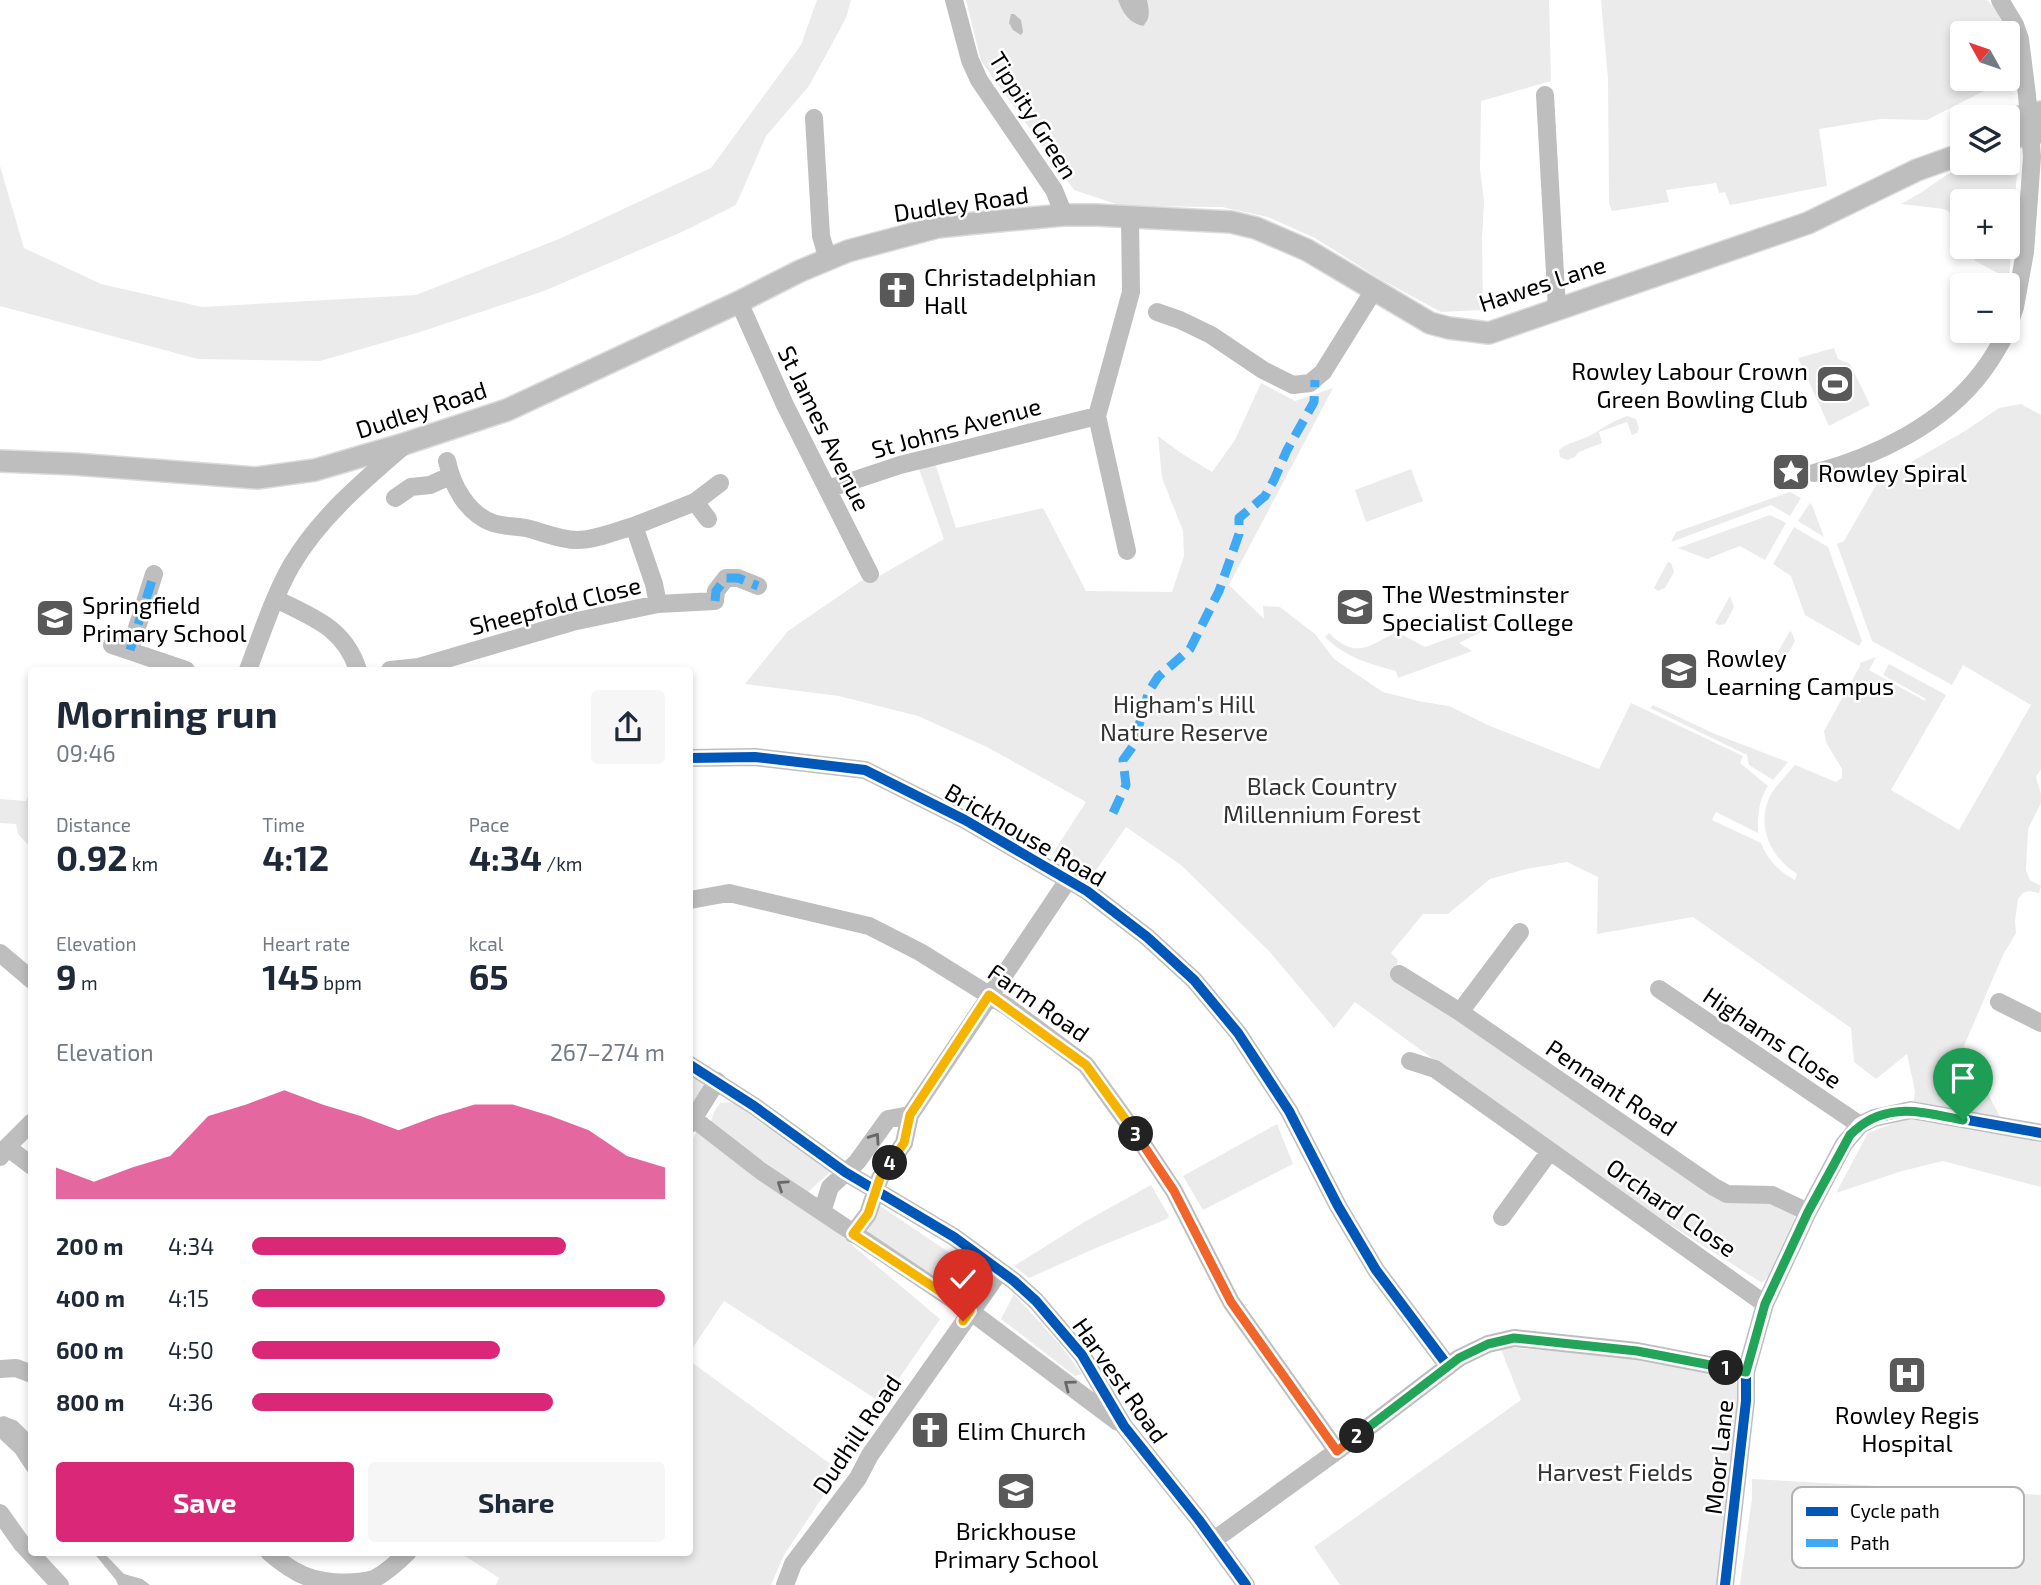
<!DOCTYPE html>
<meta charset="utf-8">
<style>
:root{--surface:#fff;--page:#f6f6f7;--text:#1f2937;--muted:#747a83;--accent:#db2777}
body{margin:0;font-family:"Exo 2",sans-serif;background:var(--page);color:var(--text);height:100vh;display:flex;flex-direction:column;font-size:26px;white-space:nowrap}
*{box-sizing:border-box;margin:0}
p{font-size:23px;color:var(--muted)}
.icon{flex:none;width:38px;height:38px;fill:none;stroke:currentColor;stroke-width:2;stroke-linecap:round;stroke-linejoin:round}
.map{position:relative;flex:1;overflow:hidden}
.sheet{position:absolute;left:28px;top:667px;width:665px;height:889px;display:flex;flex-direction:column;background:var(--surface);border-radius:7px;box-shadow:0 4px 10px #0003}
.sheet>*{flex:none}
.needle{width:46px;rotate:310deg}
.controls{position:absolute;left:1950px;top:21px;display:grid;gap:14px}
.controls a{display:grid;place-items:center;width:70px;height:70px;border-radius:7px;background:var(--surface);box-shadow:0 4px 10px #0003;font-size:35px}
.pin{position:absolute;display:grid;place-items:center;width:60px;height:60px;color:#fff;margin:-72px -30px;border-radius:50% 50% 50% 0;rotate:-45deg;box-shadow:0 0 7px #0007}
.pin .icon{rotate:45deg}
.km{position:absolute;width:35px;height:35px;margin:-18px;border-radius:50%;background:#222;color:#fff;font-size:19px;line-height:35px;text-align:center}
.round{display:grid;place-items:center;flex:none;width:74px;height:74px;border-radius:7px;background:var(--page)}
.headline{display:flex;align-items:center;justify-content:space-between;height:119px;padding:0 28px}
h1{font-size:38px;font-weight:700;line-height:52px}
.stats{display:grid;grid-template-columns:repeat(3,1fr);gap:10px;height:119px;padding:7px 28px}
.stats div{display:grid;align-content:center}
.stats b{font-size:35px;font-weight:700}
.stats small{font-size:19px;font-weight:400}
.stats p{font-size:19px}
.chart{height:196px;padding:14px 28px}
.chart p{display:flex;justify-content:space-between}
.chart svg{width:100%;height:126px;margin-top:7px;fill:var(--accent);opacity:.7}
.action{display:flex;gap:14px;margin-top:auto;padding:14px 28px}
.action a{flex:1;height:80px;border-radius:7px;background:var(--accent);color:#fff;font-size:28px;font-weight:700;line-height:80px;text-align:center}
.action a+a{background:var(--page);color:var(--text)}
ul{padding:0 28px;list-style:none;font-size:23px}
li{display:grid;grid-template-columns:112px 84px 1fr;align-items:center;height:52px}
li i{height:18px;border-radius:9px;background:var(--accent)}
.map>svg:first-child{display:block}
</style>
<div class="map">
<svg width="2041" height="1585" viewBox="0 0 2041 1585">
<rect width="100%" height="100%" fill="#fff"/>
<path fill="#ebebeb" fill-rule="evenodd" d="M 817,0 L 851,0 L 846,18 L 809,86 L 766,136 L 736,205 L 684,231 L 544,291 L 420,332 L 320,361 L 198,359 L 0,306 L 0,166 L 24,248 L 101,284 L 202,307 L 416,295 L 559,239 L 711,168 L 801,45 Z
M 966,0 L 1549,0 L 1551,81 L 1481,101 L 1480,169 L 1484,202 L 1482,239 L 1483,310 L 1441,312 L 1380,279 L 1315,238 L 1268,217 L 1222,207 L 1122,206 L 1074,190 L 981,61 Z
M 1601,0 L 1987,0 L 1997,11 L 2006,33 L 1962,33 L 1962,79 L 2007,79 L 2007,40 L 2013,76 L 1927,120 L 1881,119 L 1819,129 L 1827,186 L 1730,205 L 1725,192 L 1719,193 L 1716,183 L 1666,190 L 1669,202 L 1612,211 L 1609,203 L 1608,79 Z
M 2007,159 L 2016,165 L 2017,173 L 2009,279 C 1985,265 1969,263 1954,237 L 1959,226 C 1956,218 1952,213 1944,209 L 1901,204 L 1922,192 L 1948,174 L 1966,166 L 1976,163 L 2007,163 ZM 1962,201 L 2007,201 L 2007,247 L 1962,247 Z
M 1834,348 L 1838,359 L 1850,364 L 1870,405 L 1829,426 L 1798,358 Z
M 1261,383 L 1295,401 L 1333,388 L 1229,585 L 1264,619 L 1263,606 L 1280,607 L 1315,634 L 1334,659 L 1383,692 L 1423,702 L 1449,706 L 1490,726 L 1599,769 L 1631,703 L 1743,756 L 1740,763 L 1768,786 C 1758,801 1758,815 1758,833 L 1716,812 L 1712,820 L 1761,843 C 1768,860 1778,871 1795,880 L 1797,874 C 1769,857 1754,821 1773,791 C 1780,782 1788,773 1795,765 L 1836,782 L 1842,778 L 1842,769 L 1826,742 L 1824,731 L 1860,666 L 1860,663 L 1876,657 L 1869,670 L 1925,701 L 1926,699 L 1883,675 L 1889,664 L 1946,695 L 1891,790 L 1959,830 L 2031,705 L 1963,665 L 1952,685 L 1872,641 L 1837,544 L 1844,541 L 1875,487 L 1885,477 L 1965,431 L 1999,408 L 2021,404 L 2041,415 L 2041,769 L 2036,777 L 2041,794 L 2041,803 L 2028,829 L 2026,870 L 2030,880 L 2041,886 L 2039,893 L 2030,891 L 2023,893 L 2018,899 L 2015,921 L 2016,933 L 2003,955 L 1964,1046 L 2001,1119 L 2014,1136 L 2041,1142 L 2041,1187 L 1943,1161 L 1902,1171 L 1836,1193 L 1868,1133 L 1912,1116 L 1915,1091 L 1907,1054 L 1876,1079 L 1854,1062 L 1851,1028 L 1693,917 L 1597,934 L 1598,877 L 1567,862 L 1526,869 L 1490,879 L 1448,914 L 1423,914 L 1391,953 L 1398,960 L 1395,972 L 1706,1189 L 1769,1203 L 1795,1214 L 1794,1220 L 1767,1278 L 1762,1283 L 1663,1220 L 1503,1110 L 1355,1002 L 1334,1028 L 1269,951 L 1181,865 L 1126,827 L 1089,880 L 1053,853 L 1086,802 L 987,747 L 918,716 L 839,696 L 745,684 L 788,631 L 861,581 L 881,575 L 944,539 L 919,469 L 935,463 L 956,528 L 1043,508 L 1086,591 L 1172,592 L 1184,556 L 1183,531 L 1162,478 L 1158,436 L 1181,453 L 1212,472 L 1235,440 Z
M 1627,416 L 1636,419 L 1639,428 L 1637,433 L 1632,435 L 1627,422 L 1599,432 L 1602,443 L 1579,452 L 1575,457 L 1567,460 L 1560,457 L 1559,450 C 1568,442 1580,441 1591,435 C 1603,428 1613,421 1627,416 Z
M 1411,469 L 1423,501 L 1366,522 L 1355,490 Z
M 1790,492 L 1801,498 L 1790,516 L 1771,505 L 1671,542 L 1676,532 Z
M 1810,503 L 1812,505 L 1824,537 L 1798,521 Z
M 1770,515 L 1786,523 L 1765,560 L 1740,546 L 1707,559 L 1678,548 Z
M 1794,527 L 1828,547 L 1862,641 L 1859,646 L 1805,615 L 1791,576 L 1773,564 Z
M 1668,562 L 1671,563 L 1674,572 L 1665,588 L 1658,591 L 1654,588 Z
M 1730,596 L 1734,607 L 1725,624 L 1719,625 L 1715,623 Z
M 1505,618 L 1505,620 L 1459,643 L 1472,651 L 1398,678 L 1396,671 C 1369,664 1345,657 1325,637 L 1329,633 C 1357,660 1368,646 1397,632 L 1425,647 Z
M 1790,631 L 1792,633 L 1795,641 L 1786,657 L 1780,660 L 1775,657 Z
M 1653,705 L 1715,734 L 1788,762 L 1773,780 L 1749,765 L 1747,755 L 1650,708 Z
M 31,789 L 31,848 L 18,834 L 16,824 L 0,823 L 0,799 L 26,801 Z
M 690,1069 L 712,1083 L 690,1110 Z
M 732,1102 L 830,1172 L 808,1192 L 710,1124 L 714,1112 L 720,1103 Z
M 1277,1124 L 1293,1164 L 1203,1210 L 1183,1176 Z
M 697,1131 L 795,1197 L 940,1319 L 882,1403 L 724,1301 L 690,1352 L 690,1143 Z
M 1151,1185 L 1169,1216 L 1167,1219 L 1098,1247 L 1029,1278 L 1014,1266 L 1086,1221 Z
M 879,1205 L 981,1274 L 968,1298 L 867,1234 Z
M 1014,1294 L 1062,1347 L 1082,1374 L 1075,1376 L 1001,1319 Z
M 1500,1347 L 1602,1354 L 1732,1373 L 1739,1389 L 1719,1585 L 1340,1585 L 1314,1547 L 1521,1400 Z
M 690,1361 L 840,1471 L 784,1555 L 771,1585 L 496,1585 L 499,1578 L 459,1552 L 690,1552 Z
M 1752,1479 L 2041,1495 L 2041,1585 L 1740,1585 L 1752,1498 Z"/>
<path fill="#bebebe" d="M 1118,0 L 1147,0 C 1149,10 1151,18 1143,26 C 1129,23 1123,13 1118,0 Z
M 1011,14 L 1014,14 L 1021,20 L 1023,32 L 1021,35 L 1013,30 L 1009,23 Z
M 4,1416 L 17,1421 L 31,1435 L 31,1477 L 15,1453 L 0,1439 L 0,1417 Z
M 93,1552 L 103,1552 L 124,1574 L 142,1579 L 150,1585 L 118,1585 L 116,1580 Z"/>
<g fill="none" stroke-linecap="round" stroke-linejoin="round">
<g stroke="#dbdbdb" stroke-width="24">
<path id="major" d="M 2007,120 L 2041,112
M 2007,139 L 2041,132
M 0,461 L 74,464 L 257,478 L 315,470 L 407,443 L 507,410 L 739,302 L 800,271 L 848,251 L 938,227 L 976,223 L 1064,215 L 1096,215 L 1231,222 L 1256,228 L 1307,250 L 1430,323 L 1449,328 L 1489,333 L 1808,223 L 1917,170 L 1962,154"/>
</g>
<path stroke="#bebebe" stroke-width="18" d="M 954,0 L 970,60 L 979,80 L 1054,190 L 1064,215
M 2000,0 L 2015,25 L 2020,39 L 2027,95 L 2032,157 L 2025,252 L 2015,307 L 2007,330
M 1545,95 L 1557,309
M 814,118 L 821,236 L 828,260
M 739,302 L 785,405 L 870,574
M 1157,312 L 1180,320 L 1211,335 L 1263,370 L 1293,385 L 1310,383 L 1323,372 L 1374,290
M 447,461 C 452,485 467,514 493,523 C 505,527 518,526 530,529 C 545,533 561,540 577,540 C 596,540 616,531 634,526 L 654,584 L 658,604
M 1814,473 C 1875,457 1943,424 1982,372 C 1992,359 2000,345 2007,331
M 828,489 L 900,465 L 1097,416
M 395,498 L 411,487 L 430,485 L 450,476
M 695,502 L 708,519
M 634,526 L 695,502 L 720,483
M 1127,551 L 1097,416 L 1131,292 L 1130,217
M 276,599 C 313,618 344,627 358,670
M 112,645 L 186,670
M 130,650 L 154,574
M 248,670 C 261,636 273,598 291,566 C 319,518 363,481 405,445
M 390,670 L 419,667 L 572,622 L 658,604 L 715,601 L 716,591 L 726,578 L 738,578 L 758,586
M 690,758 L 755,757 L 865,770 L 965,820 L 1087,891 L 1147,937 L 1194,980 L 1238,1033 L 1289,1111 L 1338,1206 L 1376,1270 L 1448,1366
M 690,900 L 729,893 L 869,926 L 920,952 L 1008,1007 L 1086,1065 L 1138,1137 L 1174,1191 L 1231,1302 L 1337,1451
M 0,953 L 32,980
M 1399,974 L 1460,1012 L 1714,1187 L 1727,1194 L 1772,1195 L 1808,1212
M 1659,989 L 1860,1125
M 1999,1002 L 2041,1023
M 1460,1012 L 1520,932
M 1410,1061 L 1435,1069 L 1765,1304
M 690,1065 L 754,1106 L 845,1172 L 954,1237 L 1014,1281 L 1036,1301 L 1082,1355 L 1124,1426 L 1199,1520 L 1246,1585
M 690,1116 L 761,1171 L 970,1311 L 1118,1422
M 690,1124 L 717,1081
M 7,1147 L 32,1166
M 0,1157 L 7,1147 L 32,1122
M 822,1212 L 830,1187 L 857,1162 L 888,1119 L 910,1115
M 1502,1217 L 1550,1151
M 853,1234 L 868,1214 L 880,1178 L 904,1143 L 910,1115 L 1068,880
M 0,1369 L 16,1368 L 32,1374
M 0,1513 L 22,1544 L 60,1585
M 1214,1540 L 1337,1451 L 1459,1358 L 1488,1344 L 1514,1338 L 1637,1351 L 1746,1372
M 269,1552 C 277,1559 286,1566 295,1571 C 316,1584 352,1585 374,1579 C 387,1572 398,1562 408,1552
M 785,1585 L 793,1564 L 858,1478 L 870,1455 L 1000,1271
M 1725,1585 L 1746,1401 L 1746,1372 L 1765,1304 L 1808,1212 L 1844,1144 L 1860,1125 L 1874,1118 L 1911,1110 L 2041,1133"/>
<use href="#major" stroke="#bebebe" stroke-width="21"/>
<path stroke="#3fa9f5" stroke-width="9" stroke-dasharray="18 9" stroke-linecap="butt" d="M 715,601 L 716,591 L 726,578 L 738,578 L 758,586
M 130,650 L 154,574
M 1113,813 L 1126,785 L 1123,760 L 1133,746 L 1149,691 L 1158,677 L 1190,649 L 1219,591 L 1239,534 L 1239,518 L 1265,496 L 1274,480 L 1287,450 L 1314,402 L 1315,380"/>
<g stroke="#fff" stroke-width="15">
<path id="cycleway" d="M 690,758 L 755,757 L 865,770 L 965,820 L 1087,891 L 1147,937 L 1194,980 L 1238,1033 L 1289,1111 L 1338,1206 L 1376,1270 L 1448,1366
M 690,1065 L 754,1106 L 845,1172 L 954,1237 L 1014,1281 L 1036,1301 L 1082,1355 L 1124,1426 L 1199,1520 L 1246,1585
M 1725,1585 L 1746,1401 L 1746,1372 L 1765,1304 L 1808,1212 L 1844,1144 L 1860,1125 L 1874,1118 L 1911,1110 L 2041,1133"/>
</g>
<use href="#cycleway" stroke="#0057b8" stroke-width="10"/>
</g>
<defs><path id="oneway-chevron" d="M-2-3.5L2.5 0L-2 3.5" fill="none" stroke-width="1.6" stroke-linecap="round" stroke-linejoin="round" transform="scale(1.75)"/></defs>
<g stroke="#686868">
<use href="#oneway-chevron" transform="translate(875 1138) rotate(-55)"/>
<use href="#oneway-chevron" transform="translate(782 1185) rotate(-146)"/>
<use href="#oneway-chevron" transform="translate(1069 1385) rotate(-143)"/>
</g>
<g fill="none" stroke-linecap="round" stroke-linejoin="round">
<g stroke="#fff" stroke-width="14">
<path id="split-1" d="M 1726,1368 L 1746,1372 L 1765,1304 L 1808,1212 L 1850,1135 C 1884,1100 1921,1112 1963,1120"/>
</g>
<g stroke="#fff" stroke-width="14">
<path id="split-2" d="M 1357,1436 L 1459,1358 L 1488,1344 L 1514,1338 L 1637,1351 L 1726,1368"/>
</g>
<g stroke="#fff" stroke-width="14">
<path id="split-3" d="M 1136,1134 L 1174,1191 L 1231,1302 L 1337,1451 L 1357,1436"/>
</g>
<g stroke="#fff" stroke-width="14">
<path id="split-4" d="M 890,1163 L 904,1143 L 910,1115 L 989,995 L 1086,1065 L 1136,1134"/>
</g>
<g stroke="#fff" stroke-width="14">
<path id="split-5" d="M 890,1163 L 880,1178 L 868,1214 L 853,1234 L 970,1311 L 963,1321"/>
</g>
<use href="#split-1" stroke="#22a559" stroke-width="9"/>
<use href="#split-2" stroke="#22a559" stroke-width="9"/>
<use href="#split-3" stroke="#f0652b" stroke-width="9"/>
<use href="#split-4" stroke="#f5b400" stroke-width="9"/>
<use href="#split-5" stroke="#f5b400" stroke-width="9"/>
</g>
<defs>
<g id="church-square" transform="scale(2.0125)"><rect x="-9" y="-9" width="18" height="18" rx="4" fill="#595959" stroke="#fff"/><path d="M-1.2-6h2.4v3.5h3.3v2.4h-3.3V6h-2.4V-.1h-3.3v-2.4h3.3Z" fill="#fff"/></g>
<g id="stadium-square" transform="scale(2.0125)"><rect x="-9" y="-9" width="18" height="18" rx="4" fill="#595959" stroke="#fff"/><path d="M0-5a6.5 5 0 1 0 0 10a6.5 5 0 1 0 0-10ZM-3.5-1.8h7v3.6h-7Z" fill="#fff"/></g>
<g id="sight-square" transform="scale(2.0125)"><rect x="-9" y="-9" width="18" height="18" rx="4" fill="#595959" stroke="#fff"/><path d="M0-6L1.8-2.2L6-1.7L2.9 1.2L3.7 5.4L0 3.3L-3.7 5.4L-2.9 1.2L-6-1.7L-1.8-2.2Z" fill="#fff"/></g>
<g id="university-square" transform="scale(2.0125)"><rect x="-9" y="-9" width="18" height="18" rx="4" fill="#595959" stroke="#fff"/><path d="M0-5L7-2L0 1L-7-2ZM-4 1L0 2.5L4 1V4Q0 6-4 4Z" fill="#fff"/></g>
<g id="school-square" transform="scale(2.0125)"><rect x="-9" y="-9" width="18" height="18" rx="4" fill="#595959" stroke="#fff"/><path d="M0-5L7-2L0 1L-7-2ZM-4 1L0 2.5L4 1V4Q0 6-4 4Z" fill="#fff"/></g>
<g id="hospital-square" transform="scale(2.0125)"><rect x="-9" y="-9" width="18" height="18" rx="4" fill="#595959" stroke="#fff"/><path d="M-5-5h3v3.5h4V-5h3V5h-3V1.5h-4V5h-3Z" fill="#fff"/></g>
</defs>
<g fill-rule="evenodd">
<use href="#church-square" x="897" y="290"/>
<use href="#stadium-square" x="1835" y="384"/>
<use href="#sight-square" x="1791" y="472"/>
<use href="#university-square" x="1355" y="607"/>
<use href="#school-square" x="55" y="618"/>
<use href="#school-square" x="1679" y="671"/>
<use href="#hospital-square" x="1907" y="1375"/>
<use href="#church-square" x="930" y="1430"/>
<use href="#school-square" x="1016" y="1491"/>
</g>
<g text-anchor="middle" dominant-baseline="central" stroke-width="5" stroke-linejoin="round" paint-order="stroke">
<g font-size="24" fill="#000" stroke="#fff">
<text transform="translate(1034 115) rotate(58)">Tippity Green</text>
<text transform="translate(961 203) rotate(-8)">Dudley Road</text>
<text transform="translate(1542 283) rotate(-18)">Hawes Lane</text>
<text transform="translate(421 409) rotate(-18)">Dudley Road</text>
<text transform="translate(956 427) rotate(-15)">St Johns Avenue</text>
<text transform="translate(825 428) rotate(64)">St James Avenue</text>
<text transform="translate(555 605) rotate(-14)">Sheepfold Close</text>
<text transform="translate(1026 834) rotate(30)">Brickhouse Road</text>
<text transform="translate(1039 1002) rotate(35)">Farm Road</text>
<text transform="translate(1773 1037) rotate(34)">Highams Close</text>
<text transform="translate(1612 1087) rotate(34)">Pennant Road</text>
<text transform="translate(1672 1207) rotate(35)">Orchard Close</text>
<text transform="translate(1121 1380) rotate(55)">Harvest Road</text>
<text transform="translate(856 1434) rotate(-56)">Dudhill Road</text>
<text transform="translate(1718 1457) rotate(-84)">Moor Lane</text>
</g>
<g font-size="24" fill="#000" stroke="#fff" text-anchor="start">
<text x="924" y="276">Christadelphian<tspan x="924" dy="28">Hall</tspan></text>
<text x="1808" y="370" text-anchor="end">Rowley Labour Crown<tspan x="1808" dy="28">Green Bowling Club</tspan></text>
<text x="1818" y="472">Rowley Spiral</text>
<text x="1382" y="593">The Westminster<tspan x="1382" dy="28">Specialist College</tspan></text>
<text x="82" y="604">Springfield<tspan x="82" dy="28">Primary School</tspan></text>
<text x="1706" y="657">Rowley<tspan x="1706" dy="28">Learning Campus</tspan></text>
<text x="1907" y="1414" text-anchor="middle">Rowley Regis<tspan x="1907" dy="28">Hospital</tspan></text>
<text x="957" y="1430">Elim Church</text>
<text x="1016" y="1530" text-anchor="middle">Brickhouse<tspan x="1016" dy="28">Primary School</tspan></text>
</g>
<g font-size="24" fill="#323232" stroke="#fff">
<text x="1184" y="703">Higham's Hill<tspan x="1184" dy="28">Nature Reserve</tspan></text>
<text x="1322" y="785">Black Country<tspan x="1322" dy="28">Millennium Forest</tspan></text>
<text x="1615" y="1471">Harvest Fields</text>
</g>
</g>
<rect x="1792" y="1487" width="232" height="81" rx="10" fill="#fff" stroke="#b2b2b2" stroke-width="2"/>
<rect x="1806" y="1507" width="32" height="9" fill="#0057b8"/>
<rect x="1806" y="1539" width="32" height="8" fill="#3fa9f5"/>
<g font-size="19" fill="#000">
<text x="1850" y="1518">Cycle path</text>
<text x="1850" y="1550">Path</text>
</g>
</svg>
<div class="controls">
<a><svg class="needle" viewBox="-14 -14 28 28"><path d="M0-13l5 13h-10z" fill="#e53935"/><path d="M0 13l5-13h-10z" fill="#747a83"/></svg></a>
<a><svg class="icon" aria-label="layers" viewBox="0 0 24 24"><path d="M12 4l9 5-9 5-9-5zM3 14l9 5 9-5"/></svg></a>
<a>+</a>
<a>−</a>
</div>
<div class="pin" style="left:1963px;top:1120px;background:#1e9e55"><svg class="icon" aria-label="arrive" viewBox="0 0 24 24"><path d="M6 21V4h12l-3 4 3 4H6"/></svg></div>
<div class="pin" style="left:963px;top:1321px;background:#d93025"><svg class="icon" aria-label="check" viewBox="0 0 24 24"><path d="M5 12l5 5 9-10"/></svg></div>
<b class="km" style="left:1726px;top:1368px">1</b>
<b class="km" style="left:1357px;top:1436px">2</b>
<b class="km" style="left:1136px;top:1134px">3</b>
<b class="km" style="left:890px;top:1163px">4</b>
<section class="sheet">
<div class="headline"><div><h1>Morning run</h1><p>09:46</p></div><a class="round"><svg class="icon" aria-label="share" viewBox="0 0 24 24"><path d="M12 15V3M7 8l5-5 5 5M5 13v7h14v-7"/></svg></a></div>
<div class="stats">
<div><p>Distance</p><b>0.92<small> km</small></b></div>
<div><p>Time</p><b>4:12</b></div>
<div><p>Pace</p><b>4:34<small> /km</small></b></div>
</div>
<div class="stats">
<div><p>Elevation</p><b>9<small> m</small></b></div>
<div><p>Heart rate</p><b>145<small> bpm</small></b></div>
<div><p>kcal</p><b>65</b></div>
</div>
<div class="chart"><p><span>Elevation</span>267–274 m</p>
<svg viewBox="0 0 160 44" preserveAspectRatio="none"><path d="M0 44V33L10 38L20 33L30 29L40 15L50 11L60 6L70 11L80 15L90 20L100 15L110 11L120 11L130 15L140 20L150 29L160 33V44z"/></svg>
</div>
<ul>
<li><b>200 m</b>4:34<i style="width:76%"></i></li>
<li><b>400 m</b>4:15<i style="width:100%"></i></li>
<li><b>600 m</b>4:50<i style="width:60%"></i></li>
<li><b>800 m</b>4:36<i style="width:73%"></i></li>
</ul>
<div class="action"><a>Save</a><a>Share</a></div>
</section>
</div>
